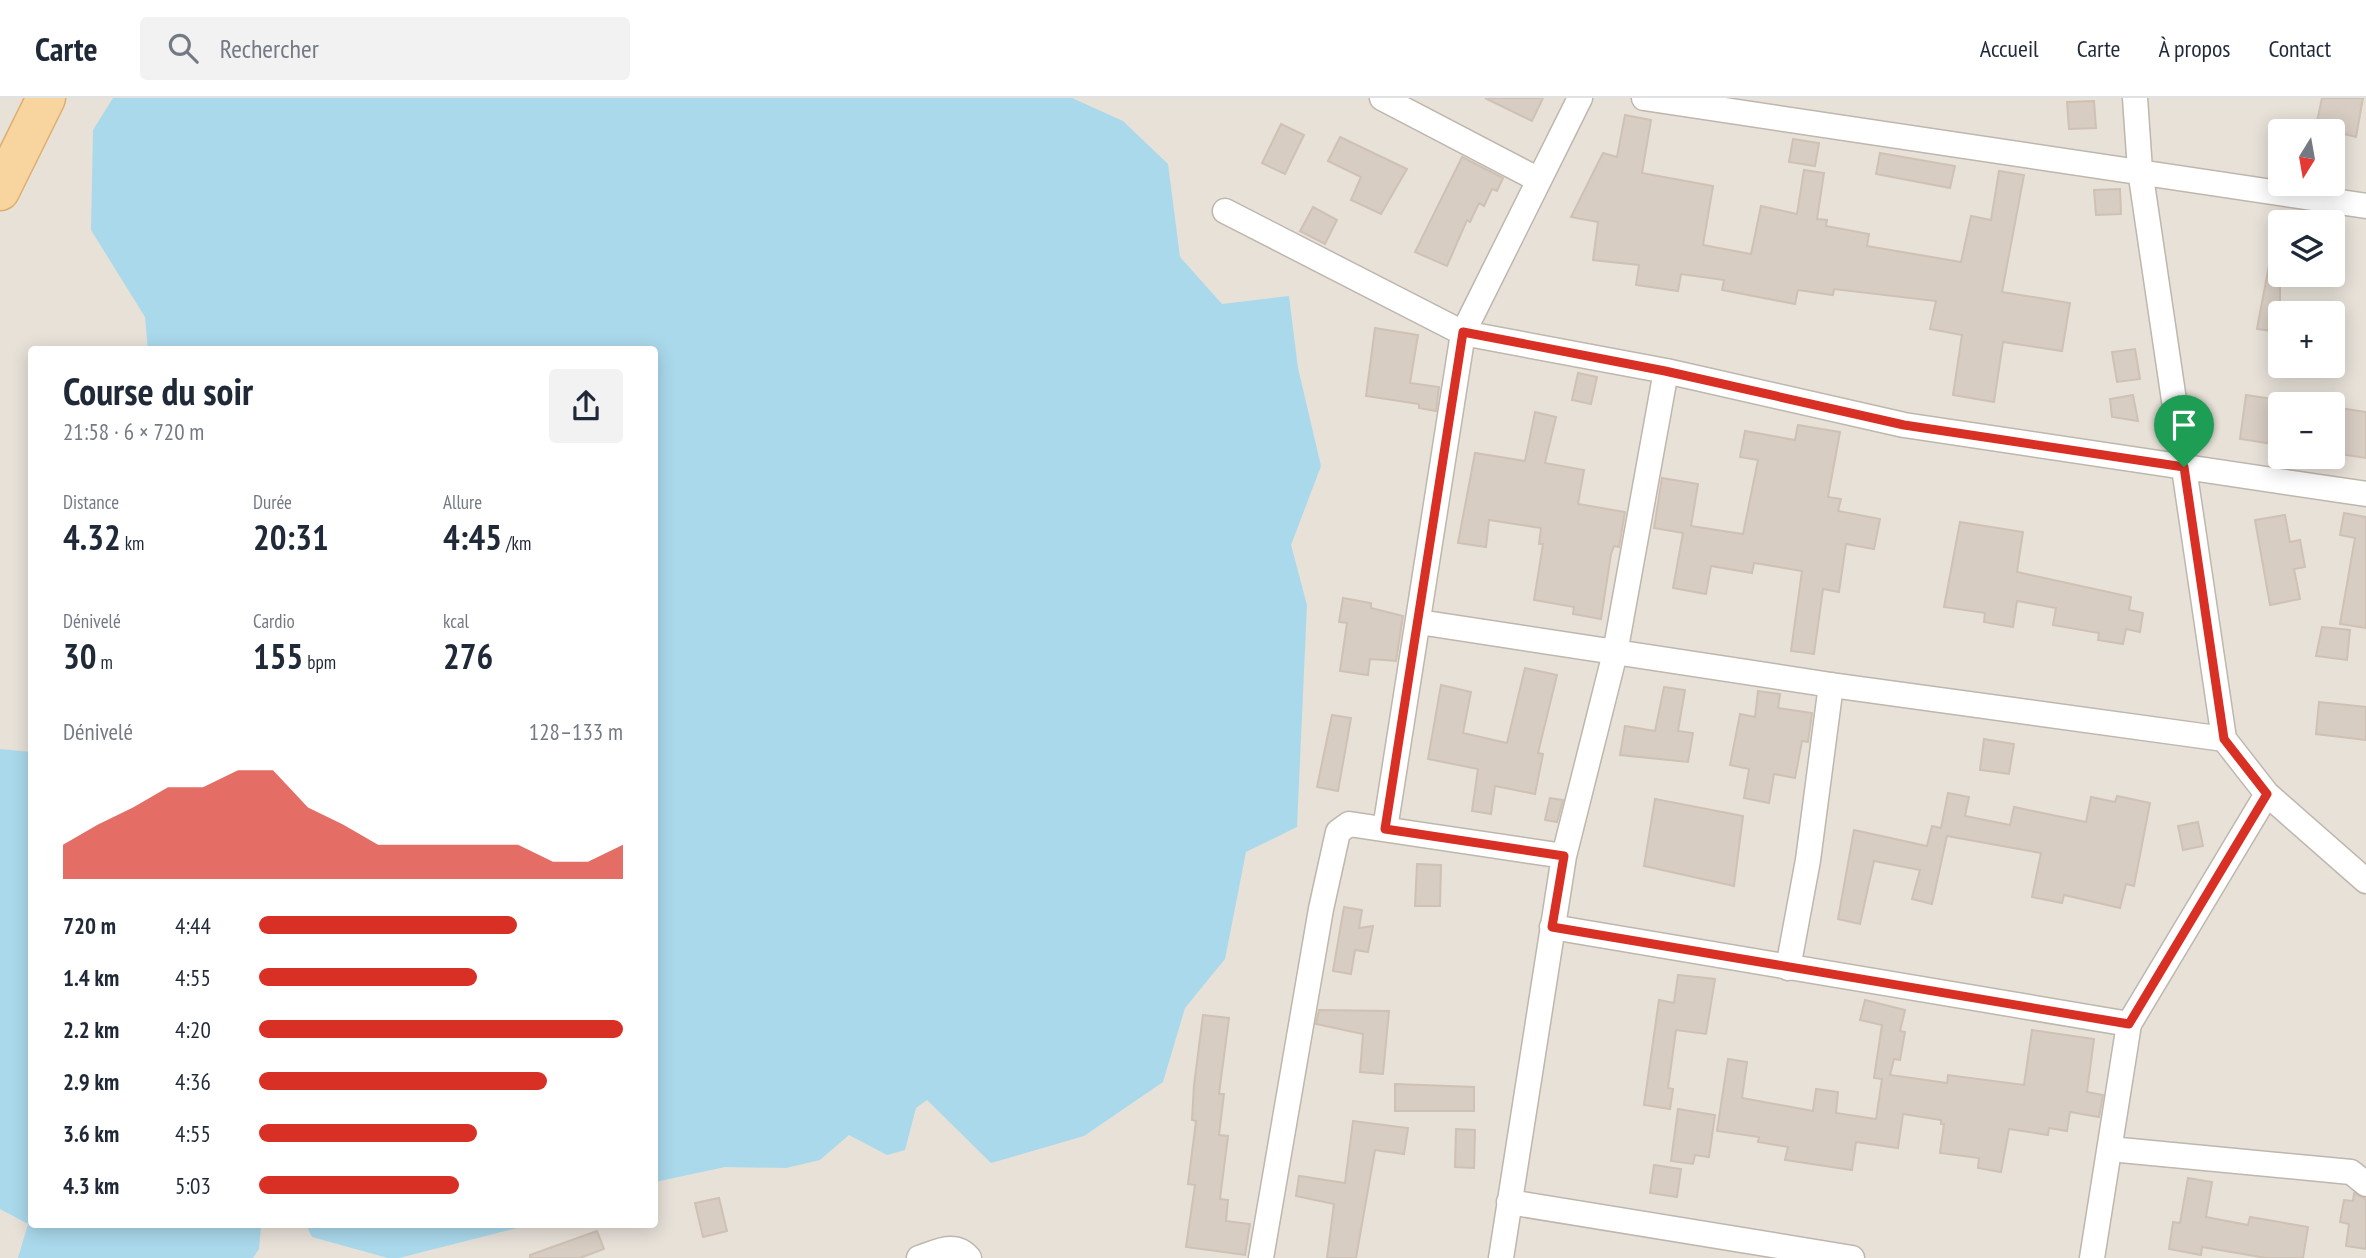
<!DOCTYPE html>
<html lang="fr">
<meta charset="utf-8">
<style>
:root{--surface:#fff;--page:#f2f2f3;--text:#1f2937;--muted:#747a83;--line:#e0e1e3;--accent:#d93025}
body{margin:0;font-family:"PT Sans Narrow",sans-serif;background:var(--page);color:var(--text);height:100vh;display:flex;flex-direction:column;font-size:26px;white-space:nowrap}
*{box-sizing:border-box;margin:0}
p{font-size:23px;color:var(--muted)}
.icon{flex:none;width:38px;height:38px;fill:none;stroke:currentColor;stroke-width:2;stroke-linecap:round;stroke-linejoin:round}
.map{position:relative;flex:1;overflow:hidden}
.panel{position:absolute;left:28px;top:248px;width:630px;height:882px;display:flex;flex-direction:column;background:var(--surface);border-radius:7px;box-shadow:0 4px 18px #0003}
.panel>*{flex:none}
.needle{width:46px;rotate:191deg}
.buttons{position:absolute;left:2268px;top:21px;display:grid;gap:14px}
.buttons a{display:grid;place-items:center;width:77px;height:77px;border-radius:7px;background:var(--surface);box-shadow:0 4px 18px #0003;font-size:35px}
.pin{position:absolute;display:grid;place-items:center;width:60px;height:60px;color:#fff;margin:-72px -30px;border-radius:50% 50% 50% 0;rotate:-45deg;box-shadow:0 0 7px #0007}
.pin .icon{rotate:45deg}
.round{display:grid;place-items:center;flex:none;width:74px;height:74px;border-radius:7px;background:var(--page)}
.summary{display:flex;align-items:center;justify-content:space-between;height:119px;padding:0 35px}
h1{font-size:38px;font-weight:700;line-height:52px}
.stats{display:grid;grid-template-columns:repeat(3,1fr);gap:10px;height:119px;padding:7px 35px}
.stats div{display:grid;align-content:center}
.stats b{font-size:35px;font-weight:700}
.stats small{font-size:19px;font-weight:400}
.stats p{font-size:19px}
.chart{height:196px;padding:14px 35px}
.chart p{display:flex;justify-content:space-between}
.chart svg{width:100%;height:126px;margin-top:7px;fill:var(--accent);opacity:.7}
ul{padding:0 35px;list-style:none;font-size:23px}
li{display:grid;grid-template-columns:112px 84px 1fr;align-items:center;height:52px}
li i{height:18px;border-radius:9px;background:var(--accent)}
header{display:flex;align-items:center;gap:42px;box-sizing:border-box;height:98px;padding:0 35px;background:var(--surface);border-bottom:2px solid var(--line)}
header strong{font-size:33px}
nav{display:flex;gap:38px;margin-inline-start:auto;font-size:24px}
.search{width:490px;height:63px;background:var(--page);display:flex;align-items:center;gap:18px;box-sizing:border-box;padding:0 24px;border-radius:7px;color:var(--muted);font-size:26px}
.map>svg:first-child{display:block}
</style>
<header>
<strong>Carte</strong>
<div class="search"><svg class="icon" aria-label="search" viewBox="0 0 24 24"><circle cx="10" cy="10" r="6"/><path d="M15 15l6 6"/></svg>Rechercher</div>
<nav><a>Accueil</a><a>Carte</a><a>À propos</a><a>Contact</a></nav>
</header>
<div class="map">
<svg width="2366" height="1160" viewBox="0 0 2366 1160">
<rect width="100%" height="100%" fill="#f4efea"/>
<path fill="#e7e1d8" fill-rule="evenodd" d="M 0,0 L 2366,0 L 2366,1160 L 0,1160 ZM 2280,33 L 2333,33 L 2333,86 L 2280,86 ZM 2280,124 L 2333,124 L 2333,177 L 2280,177 ZM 2280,215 L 2333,215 L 2333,268 L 2280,268 ZM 32,252 L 654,252 L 654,1127 L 32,1127 ZM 2280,306 L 2333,306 L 2333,359 L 2280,359 Z"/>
<path fill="#aad9ec" d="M 113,0 L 1072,0 L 1123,23 L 1168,66 L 1180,159 L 1222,206 L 1289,198 L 1298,270 L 1321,368 L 1291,447 L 1307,507 L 1297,729 L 1246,754 L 1225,861 L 1185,910 L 1163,984 L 1084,1038 L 991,1065 L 927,1002 L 916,1010 L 905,1052 L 887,1057 L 849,1037 L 820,1062 L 786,1070 L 725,1069 L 655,1084 L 654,252 L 148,252 L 145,219 L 91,132 L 93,32 Z
M 0,651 L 31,654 L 32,1127 L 261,1127 L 259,1151 L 253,1160 L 18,1160 L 28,1126 L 0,1111 Z
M 306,1127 L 529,1127 L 399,1160 L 388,1160 L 312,1139 Z"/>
<path fill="#d8cdc3" stroke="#cfc1b3" stroke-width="2" d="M 1485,0 L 1543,0 L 1532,23 Z
M 2322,0 L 2363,0 L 2356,39 L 2333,33 L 2315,33 Z
M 2094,3 L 2096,30 L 2069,31 L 2067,4 Z
M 1625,17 L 1651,22 L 1642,75 L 1713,88 L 1703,147 L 1751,156 L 1761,108 L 1797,116 L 1804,72 L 1824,75 L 1817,121 L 1827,122 L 1826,128 L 1869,136 L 1867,148 L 1961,164 L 1971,118 L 1991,122 L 1999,73 L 2024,77 L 2002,194 L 2070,205 L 2062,253 L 2003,244 L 1994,304 L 1953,297 L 1962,237 L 1930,231 L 1936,203 L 1834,191 L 1833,197 L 1798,192 L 1795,206 L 1722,192 L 1724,182 L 1681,176 L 1678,193 L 1636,187 L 1639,167 L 1593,162 L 1598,124 L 1571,119 L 1603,55 L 1617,59 Z
M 1281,26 L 1304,37 L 1285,76 L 1262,65 Z
M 1340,39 L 1407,71 L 1381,116 L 1351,102 L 1361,79 L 1328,63 Z
M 1793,41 L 1819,45 L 1815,68 L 1789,64 Z
M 1880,55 L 1955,68 L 1950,90 L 1876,76 Z
M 1462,59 L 1503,80 L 1497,93 L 1492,91 L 1484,108 L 1479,105 L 1470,124 L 1467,122 L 1447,168 L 1415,154 Z
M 2120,91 L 2121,116 L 2096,117 L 2094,92 Z
M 1313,109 L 1337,122 L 1325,146 L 1300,133 Z
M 2270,162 L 2280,163 L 2280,234 L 2257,231 Z
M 1375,230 L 1418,237 L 1410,285 L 1439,289 L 1436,313 L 1419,310 L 1419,306 L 1366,298 Z
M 2135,251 L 2140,281 L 2117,284 L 2112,254 Z
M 1578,275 L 1597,279 L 1591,306 L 1572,302 Z
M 2133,297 L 2138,323 L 2112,319 L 2110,301 Z
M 2246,297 L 2280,302 L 2280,347 L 2240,341 Z
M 2333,309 L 2366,314 L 2366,360 L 2333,355 Z
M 1535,314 L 1556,319 L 1545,365 L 1584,372 L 1578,406 L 1625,414 L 1619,449 L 1614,448 L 1611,456 L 1601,521 L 1573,516 L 1574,509 L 1534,502 L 1543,446 L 1539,446 L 1541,430 L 1489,422 L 1486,449 L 1458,445 L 1475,355 L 1525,363 Z
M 1798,327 L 1840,334 L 1828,399 L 1841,401 L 1838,413 L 1880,421 L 1874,451 L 1846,446 L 1839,494 L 1823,491 L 1814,556 L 1791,553 L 1802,473 L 1754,465 L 1752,475 L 1711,468 L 1706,496 L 1673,490 L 1683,435 L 1654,430 L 1662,380 L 1698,386 L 1691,428 L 1743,436 L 1758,362 L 1740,359 L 1745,333 L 1795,342 Z
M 2344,415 L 2366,419 L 2366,530 L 2340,526 L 2355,440 L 2340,437 Z
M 2285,417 L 2290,444 L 2300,442 L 2305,469 L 2294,471 L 2300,501 L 2270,507 L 2255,422 Z
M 1960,424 L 2023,434 L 2017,474 L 2131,499 L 2129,512 L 2143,515 L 2140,534 L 2126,531 L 2123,546 L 2098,542 L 2099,535 L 2053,527 L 2056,510 L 2017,503 L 2013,529 L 1984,524 L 1985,515 L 1944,509 Z
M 1343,500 L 1371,505 L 1371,510 L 1403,518 L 1396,563 L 1370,561 L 1368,577 L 1340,573 L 1347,525 L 1339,524 Z
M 2322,529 L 2350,532 L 2347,562 L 2316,558 Z
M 1525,570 L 1557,577 L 1538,655 L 1543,656 L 1535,696 L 1495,688 L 1491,716 L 1472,713 L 1478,671 L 1428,661 L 1441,587 L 1471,594 L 1463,635 L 1507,645 Z
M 1664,589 L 1685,592 L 1678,633 L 1693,635 L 1688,664 L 1620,657 L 1625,628 L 1655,633 Z
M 1758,593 L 1780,596 L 1778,610 L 1812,615 L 1808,644 L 1802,643 L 1795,680 L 1774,676 L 1769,705 L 1744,700 L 1749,671 L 1730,667 L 1740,616 L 1755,619 Z
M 2319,604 L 2366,609 L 2366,642 L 2316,636 Z
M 1332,617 L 1351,620 L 1338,693 L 1317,689 Z
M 1984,641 L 2014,646 L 2009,676 L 1980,672 Z
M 1948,695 L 1969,699 L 1965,718 L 2010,727 L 2014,709 L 2086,724 L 2091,699 L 2115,704 L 2117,698 L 2150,705 L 2134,788 L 2126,786 L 2120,810 L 2064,797 L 2062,805 L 2032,799 L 2041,755 L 1947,738 L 1932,806 L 1912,801 L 1920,772 L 1874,763 L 1860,826 L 1838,821 L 1854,732 L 1927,748 L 1932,728 L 1941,730 Z
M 1550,700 L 1563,702 L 1557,724 L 1545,722 Z
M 1655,701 L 1743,718 L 1734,788 L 1644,768 Z
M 2198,724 L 2203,748 L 2183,752 L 2178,728 Z
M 1417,766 L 1441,767 L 1440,808 L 1415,808 Z
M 1344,809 L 1362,812 L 1359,830 L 1373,828 L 1368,854 L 1355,852 L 1351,876 L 1333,873 Z
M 1678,877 L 1715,881 L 1706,936 L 1676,932 L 1668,990 L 1673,991 L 1670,1011 L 1644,1007 L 1659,902 L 1674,905 Z
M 1865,902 L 1905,912 L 1900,933 L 1905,934 L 1900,962 L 1894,961 L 1890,977 L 1947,985 L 1948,977 L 2024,987 L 2032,932 L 2094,941 L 2087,994 L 2103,997 L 2099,1019 L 2070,1014 L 2067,1033 L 2049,1030 L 2048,1037 L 2009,1031 L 2001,1074 L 1978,1070 L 1979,1060 L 1940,1055 L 1944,1026 L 1941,1026 L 1941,1022 L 1903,1016 L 1898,1050 L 1856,1044 L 1852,1072 L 1785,1062 L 1788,1049 L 1758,1044 L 1759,1039 L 1717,1033 L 1728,961 L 1747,964 L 1742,1000 L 1813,1013 L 1816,991 L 1838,994 L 1836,1015 L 1876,1021 L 1882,981 L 1874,980 L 1882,927 L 1860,922 Z
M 1319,912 L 1389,913 L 1383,976 L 1360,974 L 1363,936 L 1316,926 Z
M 1203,917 L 1229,920 L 1219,996 L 1224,996 L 1219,1037 L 1228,1038 L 1220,1101 L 1228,1102 L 1226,1123 L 1250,1126 L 1245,1157 L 1186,1149 L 1195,1087 L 1188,1086 L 1196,1023 L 1192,1022 L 1194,987 Z
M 1395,986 L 1474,989 L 1474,1013 L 1395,1013 Z
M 1678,1011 L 1715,1017 L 1709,1059 L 1695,1057 L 1693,1066 L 1671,1063 Z
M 1353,1023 L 1408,1030 L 1404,1056 L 1375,1052 L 1356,1160 L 1327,1160 L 1334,1106 L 1296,1098 L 1299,1078 L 1345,1085 Z
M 1456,1031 L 1475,1032 L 1474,1070 L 1455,1069 Z
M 1654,1067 L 1681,1071 L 1677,1099 L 1650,1095 Z
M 2188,1080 L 2212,1084 L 2206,1119 L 2248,1127 L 2250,1119 L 2308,1129 L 2303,1160 L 2266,1160 L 2202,1149 L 2201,1157 L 2169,1151 L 2173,1124 L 2180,1125 Z
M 2354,1095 L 2366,1101 L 2366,1151 L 2346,1148 L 2349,1126 L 2340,1124 L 2344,1102 L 2353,1103 Z
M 719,1100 L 727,1133 L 703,1139 L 695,1105 Z
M 597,1133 L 604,1151 L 580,1160 L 530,1160 L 530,1157 Z"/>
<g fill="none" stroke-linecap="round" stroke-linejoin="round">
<g stroke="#bfb6ad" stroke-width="27">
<path id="street" d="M 1382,0 L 1539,82
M 1644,0 L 2366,108
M 2135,0 L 2140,72 L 2224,641 L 2267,696 L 2366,783
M 1225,113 L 1463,235 L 1666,273 L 1904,327 L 2366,396
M 1419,524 L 1831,587 L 2224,641
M 1385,731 L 1463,235 L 1580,0
M 1552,829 L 2129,926
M 1788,870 L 1808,762 L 1831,587
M 2110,1051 L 2351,1074 L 2366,1086
M 1509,1104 L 1852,1160
M 919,1160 C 937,1154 955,1143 969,1160
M 1261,1160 L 1321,811 L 1338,734 L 1349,726 L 1564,758
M 1501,1160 L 1564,758 L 1615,555 L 1666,273
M 2092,1160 L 2129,926 L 2267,696"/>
</g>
<g stroke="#ddaf6f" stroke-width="41">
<path id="primary" d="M 0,93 L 46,0"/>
</g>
<use href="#street" stroke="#fff" stroke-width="24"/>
<use href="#primary" stroke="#f8d49e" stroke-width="38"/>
</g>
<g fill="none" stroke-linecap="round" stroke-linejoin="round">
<g stroke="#fff" stroke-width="14">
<path id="route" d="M 1463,234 L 1665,273 L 1904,327 L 2184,369 L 2224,641 L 2267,696 L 2129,926 L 1552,829 L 1564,758 L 1385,731 Z"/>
</g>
<use href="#route" stroke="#d93025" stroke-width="9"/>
</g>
</svg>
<div class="buttons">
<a><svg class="needle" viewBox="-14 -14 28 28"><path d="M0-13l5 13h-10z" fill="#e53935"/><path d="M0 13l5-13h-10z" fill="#747a83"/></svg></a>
<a><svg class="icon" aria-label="layers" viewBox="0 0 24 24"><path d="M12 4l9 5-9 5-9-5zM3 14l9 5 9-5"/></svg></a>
<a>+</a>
<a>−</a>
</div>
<div class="pin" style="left:2184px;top:369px;background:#1e9e55"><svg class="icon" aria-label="arrive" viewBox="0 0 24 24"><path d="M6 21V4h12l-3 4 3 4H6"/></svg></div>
<section class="panel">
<div class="summary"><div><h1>Course du soir</h1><p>21:58 · 6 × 720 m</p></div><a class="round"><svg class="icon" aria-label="share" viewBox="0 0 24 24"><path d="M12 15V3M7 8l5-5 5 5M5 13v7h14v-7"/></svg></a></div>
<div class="stats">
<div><p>Distance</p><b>4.32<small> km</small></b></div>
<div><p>Durée</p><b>20:31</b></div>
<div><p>Allure</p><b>4:45<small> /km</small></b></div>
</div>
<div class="stats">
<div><p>Dénivelé</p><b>30<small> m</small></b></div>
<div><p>Cardio</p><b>155<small> bpm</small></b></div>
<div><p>kcal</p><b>276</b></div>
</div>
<div class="chart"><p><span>Dénivelé</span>128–133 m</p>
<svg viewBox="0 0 160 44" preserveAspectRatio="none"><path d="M0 44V32L10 25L20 19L30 12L40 12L50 6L60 6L70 19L80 25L90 32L100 32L110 32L120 32L130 32L140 38L150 38L160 32V44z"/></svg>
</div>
<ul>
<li><b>720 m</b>4:44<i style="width:71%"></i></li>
<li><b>1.4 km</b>4:55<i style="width:60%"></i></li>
<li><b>2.2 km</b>4:20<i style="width:100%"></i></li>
<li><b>2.9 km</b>4:36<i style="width:79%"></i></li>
<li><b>3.6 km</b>4:55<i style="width:60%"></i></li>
<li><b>4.3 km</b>5:03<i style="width:55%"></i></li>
</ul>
</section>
</div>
